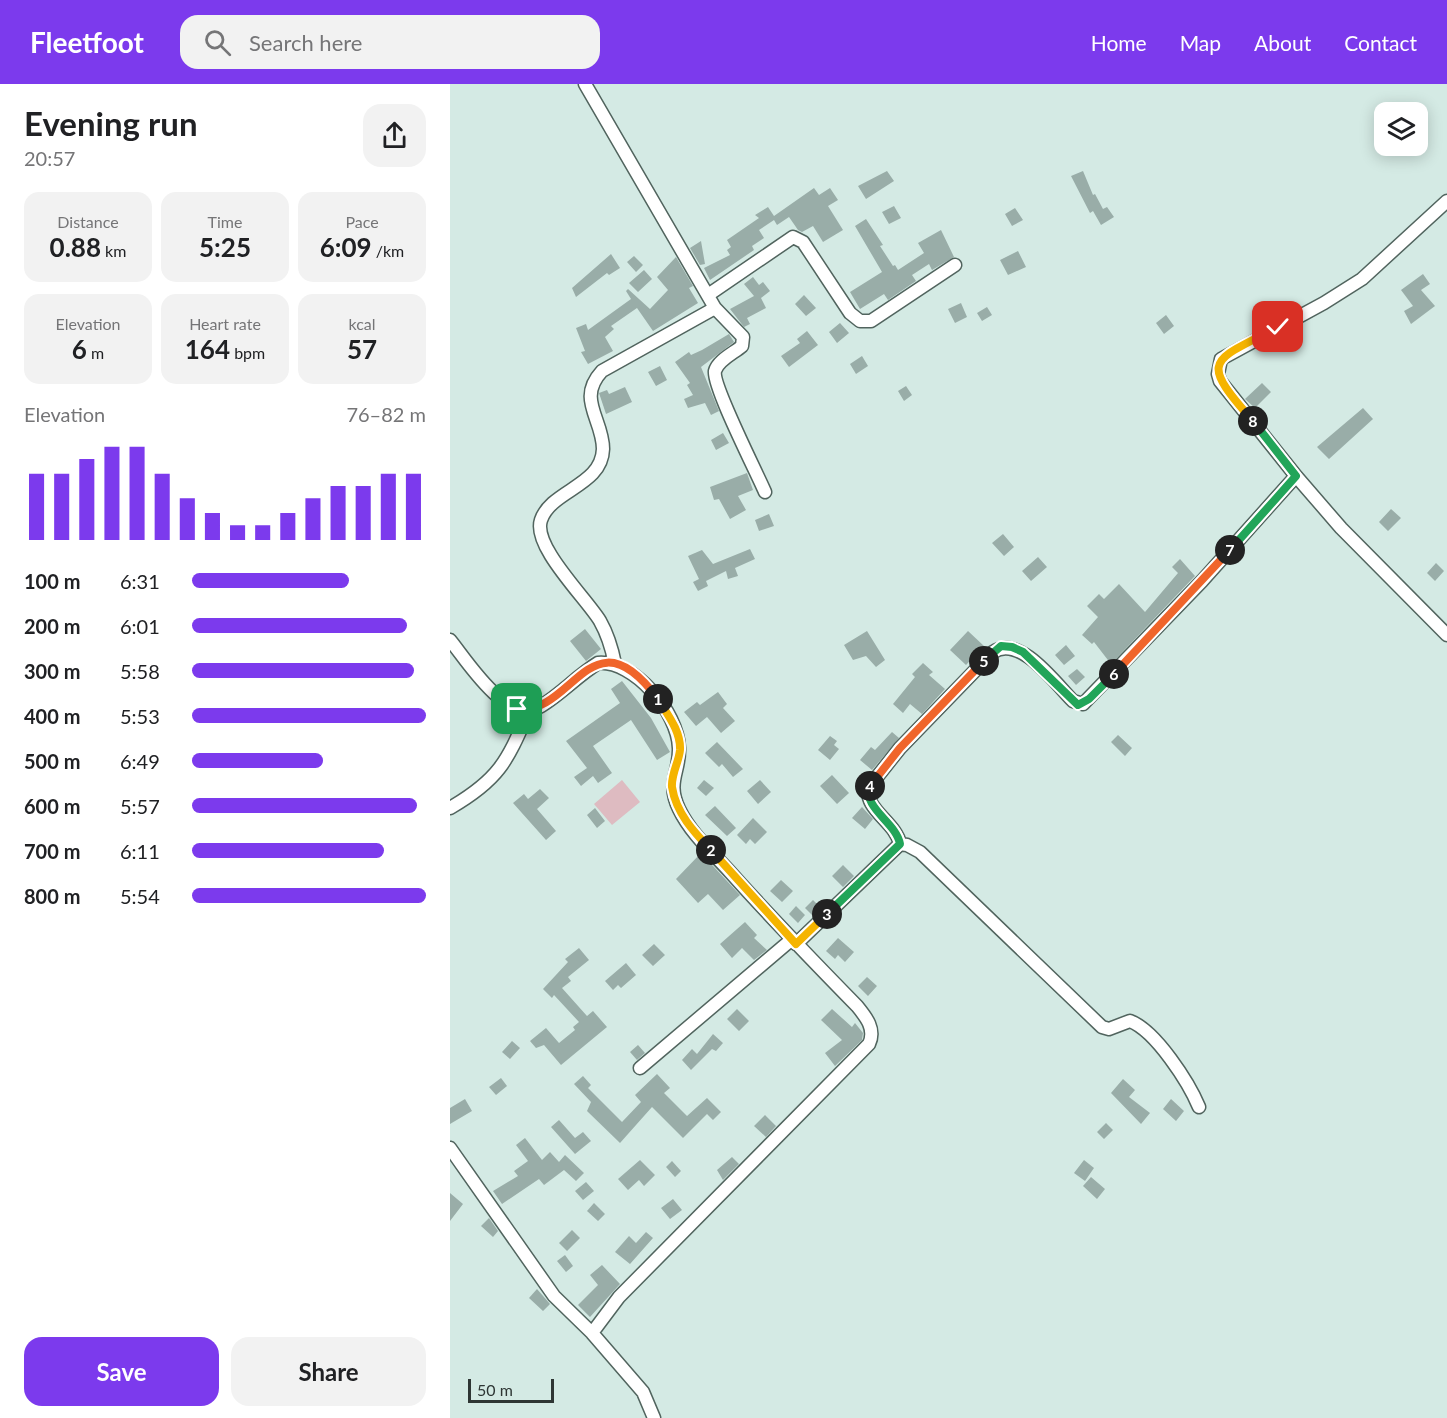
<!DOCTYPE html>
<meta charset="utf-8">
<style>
:root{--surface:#fff;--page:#f2f2f2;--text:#202124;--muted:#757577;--accent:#7c3aed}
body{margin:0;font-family:Lato,sans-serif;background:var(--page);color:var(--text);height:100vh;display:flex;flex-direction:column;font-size:22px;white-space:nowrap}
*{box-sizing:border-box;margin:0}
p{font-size:20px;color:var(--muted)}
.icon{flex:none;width:33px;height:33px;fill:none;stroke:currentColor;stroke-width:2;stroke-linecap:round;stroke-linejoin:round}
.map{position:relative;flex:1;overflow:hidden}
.sheet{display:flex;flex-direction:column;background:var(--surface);width:450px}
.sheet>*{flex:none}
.tools{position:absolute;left:924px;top:18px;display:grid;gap:12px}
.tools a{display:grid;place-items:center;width:54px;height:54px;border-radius:12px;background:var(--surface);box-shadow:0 3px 15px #0003;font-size:30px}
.scale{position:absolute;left:18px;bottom:15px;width:86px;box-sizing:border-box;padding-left:6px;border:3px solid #2e3634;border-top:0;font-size:16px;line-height:21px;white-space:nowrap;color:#2e3634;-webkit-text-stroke:4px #d4eae4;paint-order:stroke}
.pin{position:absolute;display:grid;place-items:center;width:51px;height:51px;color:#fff;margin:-26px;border-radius:12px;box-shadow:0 3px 9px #0006}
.km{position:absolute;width:30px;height:30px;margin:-15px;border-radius:50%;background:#222;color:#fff;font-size:16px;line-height:30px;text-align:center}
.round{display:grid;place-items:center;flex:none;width:63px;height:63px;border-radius:18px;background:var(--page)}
.summary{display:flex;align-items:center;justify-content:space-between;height:102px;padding:0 24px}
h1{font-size:33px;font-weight:700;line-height:45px}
.metrics{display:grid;grid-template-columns:repeat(3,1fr);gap:9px;height:102px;padding:6px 24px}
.metrics div{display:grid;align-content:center;border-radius:15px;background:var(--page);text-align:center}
.metrics b{font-size:26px;font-weight:700}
.metrics small{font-size:16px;font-weight:400}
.metrics p{font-size:16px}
.chart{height:168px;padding:12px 24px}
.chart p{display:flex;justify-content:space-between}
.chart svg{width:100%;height:108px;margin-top:6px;stroke:var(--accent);stroke-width:6}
.action{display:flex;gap:12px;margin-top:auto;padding:12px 24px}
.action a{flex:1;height:69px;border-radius:18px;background:var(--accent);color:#fff;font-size:24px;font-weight:700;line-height:69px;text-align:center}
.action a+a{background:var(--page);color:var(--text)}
ul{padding:0 24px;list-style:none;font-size:20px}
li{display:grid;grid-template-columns:96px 72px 1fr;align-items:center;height:45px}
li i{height:15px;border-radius:8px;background:var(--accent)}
header{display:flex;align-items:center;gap:36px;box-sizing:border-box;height:84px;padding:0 30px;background:var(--accent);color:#fff}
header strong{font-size:28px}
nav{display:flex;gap:33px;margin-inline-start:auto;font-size:21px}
.search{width:420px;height:54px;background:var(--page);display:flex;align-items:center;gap:15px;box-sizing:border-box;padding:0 21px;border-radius:18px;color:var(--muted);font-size:22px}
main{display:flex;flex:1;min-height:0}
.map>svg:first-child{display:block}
</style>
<header>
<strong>Fleetfoot</strong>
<div class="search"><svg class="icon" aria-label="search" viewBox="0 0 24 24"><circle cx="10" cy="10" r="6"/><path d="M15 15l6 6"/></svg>Search here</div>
<nav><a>Home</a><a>Map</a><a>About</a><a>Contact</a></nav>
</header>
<main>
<section class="sheet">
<div class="summary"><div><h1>Evening run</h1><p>20:57</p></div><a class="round"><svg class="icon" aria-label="share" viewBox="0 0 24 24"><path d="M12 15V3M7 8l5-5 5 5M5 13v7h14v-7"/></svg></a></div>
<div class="metrics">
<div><p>Distance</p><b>0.88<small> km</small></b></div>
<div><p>Time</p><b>5:25</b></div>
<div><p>Pace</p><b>6:09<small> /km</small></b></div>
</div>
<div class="metrics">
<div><p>Elevation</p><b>6<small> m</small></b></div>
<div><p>Heart rate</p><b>164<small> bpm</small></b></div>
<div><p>kcal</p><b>57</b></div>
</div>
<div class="chart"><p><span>Elevation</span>76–82 m</p>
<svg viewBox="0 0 160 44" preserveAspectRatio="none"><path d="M5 44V17M15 44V17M25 44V11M35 44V6M45 44V6M55 44V17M65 44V27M75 44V33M85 44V38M95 44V38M105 44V33M115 44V27M125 44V22M135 44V22M145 44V17M155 44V17"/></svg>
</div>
<ul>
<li><b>100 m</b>6:31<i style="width:67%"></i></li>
<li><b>200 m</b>6:01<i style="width:92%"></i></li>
<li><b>300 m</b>5:58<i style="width:95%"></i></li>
<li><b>400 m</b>5:53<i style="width:100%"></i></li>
<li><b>500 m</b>6:49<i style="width:56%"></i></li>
<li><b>600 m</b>5:57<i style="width:96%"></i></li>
<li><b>700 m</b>6:11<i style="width:82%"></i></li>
<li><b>800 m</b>5:54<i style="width:100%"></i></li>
</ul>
<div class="action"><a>Save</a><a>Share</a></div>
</section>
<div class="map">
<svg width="997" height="1334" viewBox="0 0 997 1334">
<rect width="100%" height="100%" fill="#d4eae4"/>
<path fill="#debbc1" d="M 172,696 L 190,718 L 162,741 L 144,720 Z"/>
<path fill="#99ada8" d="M 437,87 L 444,97 L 416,115 L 408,102 Z
M 633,87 L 643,111 L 645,110 L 653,125 L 657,123 L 664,133 L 651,141 L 643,127 L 640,129 L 621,92 Z
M 364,104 L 369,111 L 380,104 L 388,116 L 378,122 L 393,146 L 373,158 L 363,142 L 352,148 L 348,146 L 339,133 L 327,141 L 324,136 L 309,146 L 314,154 L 302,162 L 304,166 L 260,196 L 254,184 L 280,171 L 277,166 L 281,163 L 277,156 L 309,134 L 305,131 L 318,123 L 324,132 Z
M 444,122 L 451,134 L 439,140 L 432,128 Z
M 565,124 L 573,136 L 562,142 L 555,130 Z
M 416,135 L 433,161 L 430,162 L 443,182 L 445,181 L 448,186 L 474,169 L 468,159 L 491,146 L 504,173 L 482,186 L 479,180 L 462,191 L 466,197 L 438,216 L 434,210 L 410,225 L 400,208 L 432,188 L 405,142 Z
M 251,157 L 255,180 L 250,181 L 240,164 Z
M 568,167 L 576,183 L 558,191 L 550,176 Z
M 161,170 L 170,184 L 159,191 L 157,189 L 126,213 L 122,204 Z
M 184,172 L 193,181 L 186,188 L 177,178 Z
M 226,173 L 243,202 L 239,204 L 248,219 L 203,247 L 187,224 L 161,242 L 164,245 L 155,253 L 163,267 L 138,280 L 131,268 L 135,267 L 126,244 L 136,240 L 138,246 L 181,215 L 176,207 L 178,205 L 200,225 L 218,206 L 207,193 Z
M 194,186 L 202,195 L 188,208 L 179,199 Z
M 973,190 L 980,200 L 971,206 L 985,222 L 961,240 L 954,227 L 963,222 L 951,206 Z
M 303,193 L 309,201 L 313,198 L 320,207 L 311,214 L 316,224 L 297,234 L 300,240 L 294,243 L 280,225 L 304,212 L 294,200 Z
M 354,211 L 366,224 L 356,232 L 345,220 Z
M 511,219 L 517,233 L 505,239 L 498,225 Z
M 537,223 L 542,231 L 532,237 L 527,229 Z
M 716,231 L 724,242 L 714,250 L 706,239 Z
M 390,239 L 399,249 L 387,259 L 379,248 Z
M 357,247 L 368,261 L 339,283 L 331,272 L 350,259 L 347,255 Z
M 279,250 L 284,258 L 251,283 L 269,327 L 261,331 L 255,319 L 238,324 L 234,315 L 243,311 L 237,301 L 240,299 L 225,278 L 239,268 L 241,271 L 252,266 Z
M 412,272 L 418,282 L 406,290 L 400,280 Z
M 210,282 L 217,296 L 206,302 L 198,288 Z
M 812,299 L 821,308 L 805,324 L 795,315 Z
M 456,302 L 462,311 L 454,317 L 448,307 Z
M 175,303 L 182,318 L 156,330 L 149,309 L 157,306 L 159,310 Z
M 913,324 L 923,335 L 879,375 L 867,363 Z
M 273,349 L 279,359 L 266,366 L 261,356 Z
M 297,389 L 303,406 L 288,412 L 296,426 L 280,435 L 269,415 L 264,416 L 260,403 Z
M 941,425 L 951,434 L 938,447 L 929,438 Z
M 319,430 L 324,442 L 309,447 L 305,436 Z
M 553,450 L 564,463 L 554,472 L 542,459 Z
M 300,465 L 305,475 L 285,484 L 288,492 L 278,495 L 276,487 L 256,497 L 258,502 L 248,507 L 243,498 L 249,495 L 238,472 L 252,466 L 263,480 Z
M 588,473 L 597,483 L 581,497 L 572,487 Z
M 730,475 L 745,492 L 661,580 L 644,558 L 642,560 L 632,551 L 648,533 L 637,522 L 649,510 L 654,515 L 669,500 L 695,528 L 728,489 L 722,483 Z
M 986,479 L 994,487 L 985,497 L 977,489 Z
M 135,545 L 151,565 L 136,577 L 120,557 Z
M 417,547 L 435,576 L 426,583 L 416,572 L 403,576 L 394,561 Z
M 518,547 L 534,562 L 516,581 L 500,566 Z
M 616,561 L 625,572 L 614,581 L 605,571 Z
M 473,579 L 483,588 L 479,591 L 495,605 L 472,630 L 460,620 L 453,629 L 443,620 L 465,593 L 462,590 Z
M 627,585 L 635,593 L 626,601 L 618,592 Z
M 172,597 L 201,634 L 220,668 L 207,676 L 181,636 L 143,662 L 162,689 L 148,699 L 143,692 L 131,702 L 124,693 L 137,684 L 116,657 L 170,619 L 161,605 Z
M 268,608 L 277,620 L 273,624 L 285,637 L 271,649 L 257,633 L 246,642 L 234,628 L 247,618 L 250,621 Z
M 442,648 L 449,654 L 422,686 L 410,676 L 421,663 L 425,666 Z
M 668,651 L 682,664 L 675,672 L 661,658 Z
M 380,652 L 387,657 L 384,661 L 389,665 L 380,676 L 368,666 Z
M 267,658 L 293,685 L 283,693 L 272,680 L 269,683 L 255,669 Z
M 382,691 L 399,709 L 387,720 L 370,702 Z
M 254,696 L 264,704 L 256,712 L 247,704 Z
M 310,696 L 321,708 L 308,720 L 297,707 Z
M 90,705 L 99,714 L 87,725 L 106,747 L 96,756 L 63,719 L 74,710 L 78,715 Z
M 265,722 L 286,744 L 277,752 L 255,731 Z
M 412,723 L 423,735 L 415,745 L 402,734 Z
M 145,724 L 155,737 L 147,744 L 137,731 Z
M 303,734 L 317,748 L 305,760 L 300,755 L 296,760 L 287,751 Z
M 251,769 L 290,811 L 273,826 L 258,810 L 248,819 L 226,795 Z
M 393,781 L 404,792 L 393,803 L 382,792 Z
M 331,796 L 343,807 L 332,818 L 320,807 Z
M 363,816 L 371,824 L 363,832 L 355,824 Z
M 346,822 L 355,831 L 348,839 L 339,830 Z
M 295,838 L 307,851 L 304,854 L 317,866 L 304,876 L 292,864 L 282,874 L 270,860 Z
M 388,854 L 404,868 L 395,878 L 388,871 L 385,875 L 376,867 Z
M 204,860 L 215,871 L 203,882 L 192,871 Z
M 129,864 L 139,876 L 118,893 L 121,897 L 112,904 L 137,932 L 143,927 L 157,943 L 111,981 L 94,961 L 86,964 L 80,957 L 96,944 L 109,959 L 125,946 L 123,943 L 129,938 L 104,911 L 102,914 L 93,905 L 118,878 L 115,875 Z
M 176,879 L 186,891 L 171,904 L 168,901 L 163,906 L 155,897 Z
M 417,893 L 427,902 L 418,912 L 408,902 Z
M 287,925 L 299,937 L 289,947 L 277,935 Z
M 382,925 L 402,943 L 405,939 L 413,949 L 412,956 L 385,982 L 375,969 L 392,956 L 371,936 Z
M 263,950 L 273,959 L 266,967 L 262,965 L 241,986 L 232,976 L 242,965 L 247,970 Z
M 62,957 L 70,964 L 60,975 L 52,968 Z
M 188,961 L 195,969 L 187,976 L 180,968 Z
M 207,990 L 220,1004 L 214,1009 L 237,1032 L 257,1014 L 271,1028 L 263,1036 L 257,1030 L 233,1054 L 202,1023 L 170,1059 L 137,1027 L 141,1018 L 124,1000 L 133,992 L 141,1001 L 138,1004 L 172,1038 L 191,1018 L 185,1011 Z
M 51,994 L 57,1002 L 46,1011 L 39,1003 Z
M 673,995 L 685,1006 L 679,1013 L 700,1029 L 691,1040 L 661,1009 Z
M 15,1015 L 22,1027 L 0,1040 L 0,1024 Z
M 721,1015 L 734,1027 L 726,1037 L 713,1025 Z
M 315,1031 L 326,1042 L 316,1053 L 304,1042 Z
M 109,1036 L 125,1054 L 133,1048 L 141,1057 L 125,1070 L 101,1043 Z
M 656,1039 L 663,1046 L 654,1055 L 647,1048 Z
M 75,1054 L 92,1076 L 100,1068 L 109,1078 L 115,1071 L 134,1089 L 126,1097 L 114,1086 L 94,1101 L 89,1095 L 52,1120 L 43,1107 L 68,1092 L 64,1087 L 78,1077 L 66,1061 Z
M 282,1073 L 289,1080 L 273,1096 L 267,1086 Z
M 190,1076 L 205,1091 L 194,1102 L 189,1096 L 178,1106 L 168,1095 Z
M 634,1076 L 644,1084 L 635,1097 L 624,1089 Z
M 222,1077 L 231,1087 L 225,1093 L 216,1083 Z
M 641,1093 L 655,1105 L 647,1115 L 633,1102 Z
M 136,1098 L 144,1107 L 133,1116 L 125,1107 Z
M 0,1109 L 13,1120 L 0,1137 Z
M 223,1115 L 232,1126 L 220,1135 L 211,1124 Z
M 144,1119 L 155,1130 L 148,1137 L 137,1127 Z
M 39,1134 L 48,1147 L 43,1153 L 31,1142 Z
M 122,1146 L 130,1154 L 117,1167 L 109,1159 Z
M 196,1148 L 203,1154 L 180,1180 L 165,1168 L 179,1152 L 186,1159 Z
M 115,1171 L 123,1182 L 116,1188 L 107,1177 Z
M 152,1181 L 170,1200 L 140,1233 L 128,1221 L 148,1201 L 140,1191 Z
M 87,1205 L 100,1220 L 93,1227 L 79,1214 Z"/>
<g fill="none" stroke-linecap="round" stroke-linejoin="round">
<g stroke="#51645e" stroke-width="15">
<path id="minor" d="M 135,0 L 265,224 L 293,253 L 292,262 C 284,269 268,276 265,287 C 262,301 307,389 315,408
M 258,211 L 343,153 L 353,158 L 400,229 L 410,237 L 421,237 L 505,181
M 846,392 L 891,444 L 997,551
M 0,556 C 18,578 57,642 91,622 C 111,610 127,592 148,579 C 184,576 228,628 229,664 C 230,688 216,698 229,725 C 241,750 263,769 281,789 C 322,835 364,878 407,922 C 416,933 426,945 419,960 L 169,1213 L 142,1249 L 193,1308 L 204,1334
M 165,580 C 162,565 158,551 150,537 C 136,514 82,462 91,436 C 101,406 152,402 153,365 C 153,335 126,315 152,287 L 265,224
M 0,724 C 50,695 57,677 79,627
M 450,760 L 457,761 L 470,768 L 652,943 L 659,945 L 680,937 C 706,947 739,999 749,1023
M 346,860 L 450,760 C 446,738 413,725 419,703 L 450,664 L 543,568 C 570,550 605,599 623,617 L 633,620 L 752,497 L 846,392 L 770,297 L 768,290 L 771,275 L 874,219 L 912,195 L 997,117
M 190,984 L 341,856
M 0,1064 L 104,1212 L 142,1249"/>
</g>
<use href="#minor" stroke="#fff" stroke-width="12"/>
</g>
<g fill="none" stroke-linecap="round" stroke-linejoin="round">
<g stroke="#fff" stroke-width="12">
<path id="split-1" d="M 67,625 C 124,631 141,525 208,615"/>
</g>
<g stroke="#fff" stroke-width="12">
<path id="split-2" d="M 208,615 C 217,630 231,647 230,666 C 229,678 221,690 222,703 C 226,729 244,748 261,766"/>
</g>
<g stroke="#fff" stroke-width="12">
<path id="split-3" d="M 261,766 L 346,860 L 377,830"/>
</g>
<g stroke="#fff" stroke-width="12">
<path id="split-4" d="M 377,830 L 450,760 C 446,738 412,724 420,702"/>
</g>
<g stroke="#fff" stroke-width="12">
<path id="split-5" d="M 420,702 L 450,664 L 534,577"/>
</g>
<g stroke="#fff" stroke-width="12">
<path id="split-6" d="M 534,577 L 551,562 L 562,563 L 573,568 L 628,621 L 639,615 L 664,590"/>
</g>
<g stroke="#fff" stroke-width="12">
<path id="split-7" d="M 664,590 L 780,466"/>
</g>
<g stroke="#fff" stroke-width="12">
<path id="split-8" d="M 780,466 L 846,392 L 803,337"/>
</g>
<g stroke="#fff" stroke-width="12">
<path id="split-9" d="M 803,337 C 747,274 762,278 828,243"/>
</g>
<use href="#split-1" stroke="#f0652b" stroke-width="8"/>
<use href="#split-2" stroke="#f5b400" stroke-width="8"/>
<use href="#split-3" stroke="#f5b400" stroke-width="8"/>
<use href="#split-4" stroke="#22a559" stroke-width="8"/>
<use href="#split-5" stroke="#f0652b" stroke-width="8"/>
<use href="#split-6" stroke="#22a559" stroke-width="8"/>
<use href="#split-7" stroke="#f0652b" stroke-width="8"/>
<use href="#split-8" stroke="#22a559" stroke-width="8"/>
<use href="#split-9" stroke="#f5b400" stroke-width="8"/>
</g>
</svg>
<div class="tools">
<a><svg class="icon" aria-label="layers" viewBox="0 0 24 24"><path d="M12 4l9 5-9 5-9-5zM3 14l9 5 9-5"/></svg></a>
</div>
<div class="scale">50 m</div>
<div class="pin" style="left:67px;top:625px;background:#1e9e55"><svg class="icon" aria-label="arrive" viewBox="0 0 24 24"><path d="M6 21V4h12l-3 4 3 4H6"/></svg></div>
<div class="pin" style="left:828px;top:243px;background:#d93025"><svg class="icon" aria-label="check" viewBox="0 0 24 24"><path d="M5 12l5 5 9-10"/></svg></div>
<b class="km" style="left:208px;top:615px">1</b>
<b class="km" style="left:261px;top:766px">2</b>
<b class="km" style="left:377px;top:830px">3</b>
<b class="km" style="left:420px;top:702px">4</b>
<b class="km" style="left:534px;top:577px">5</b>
<b class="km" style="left:664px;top:590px">6</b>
<b class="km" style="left:780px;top:466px">7</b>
<b class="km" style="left:803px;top:337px">8</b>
</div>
</main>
